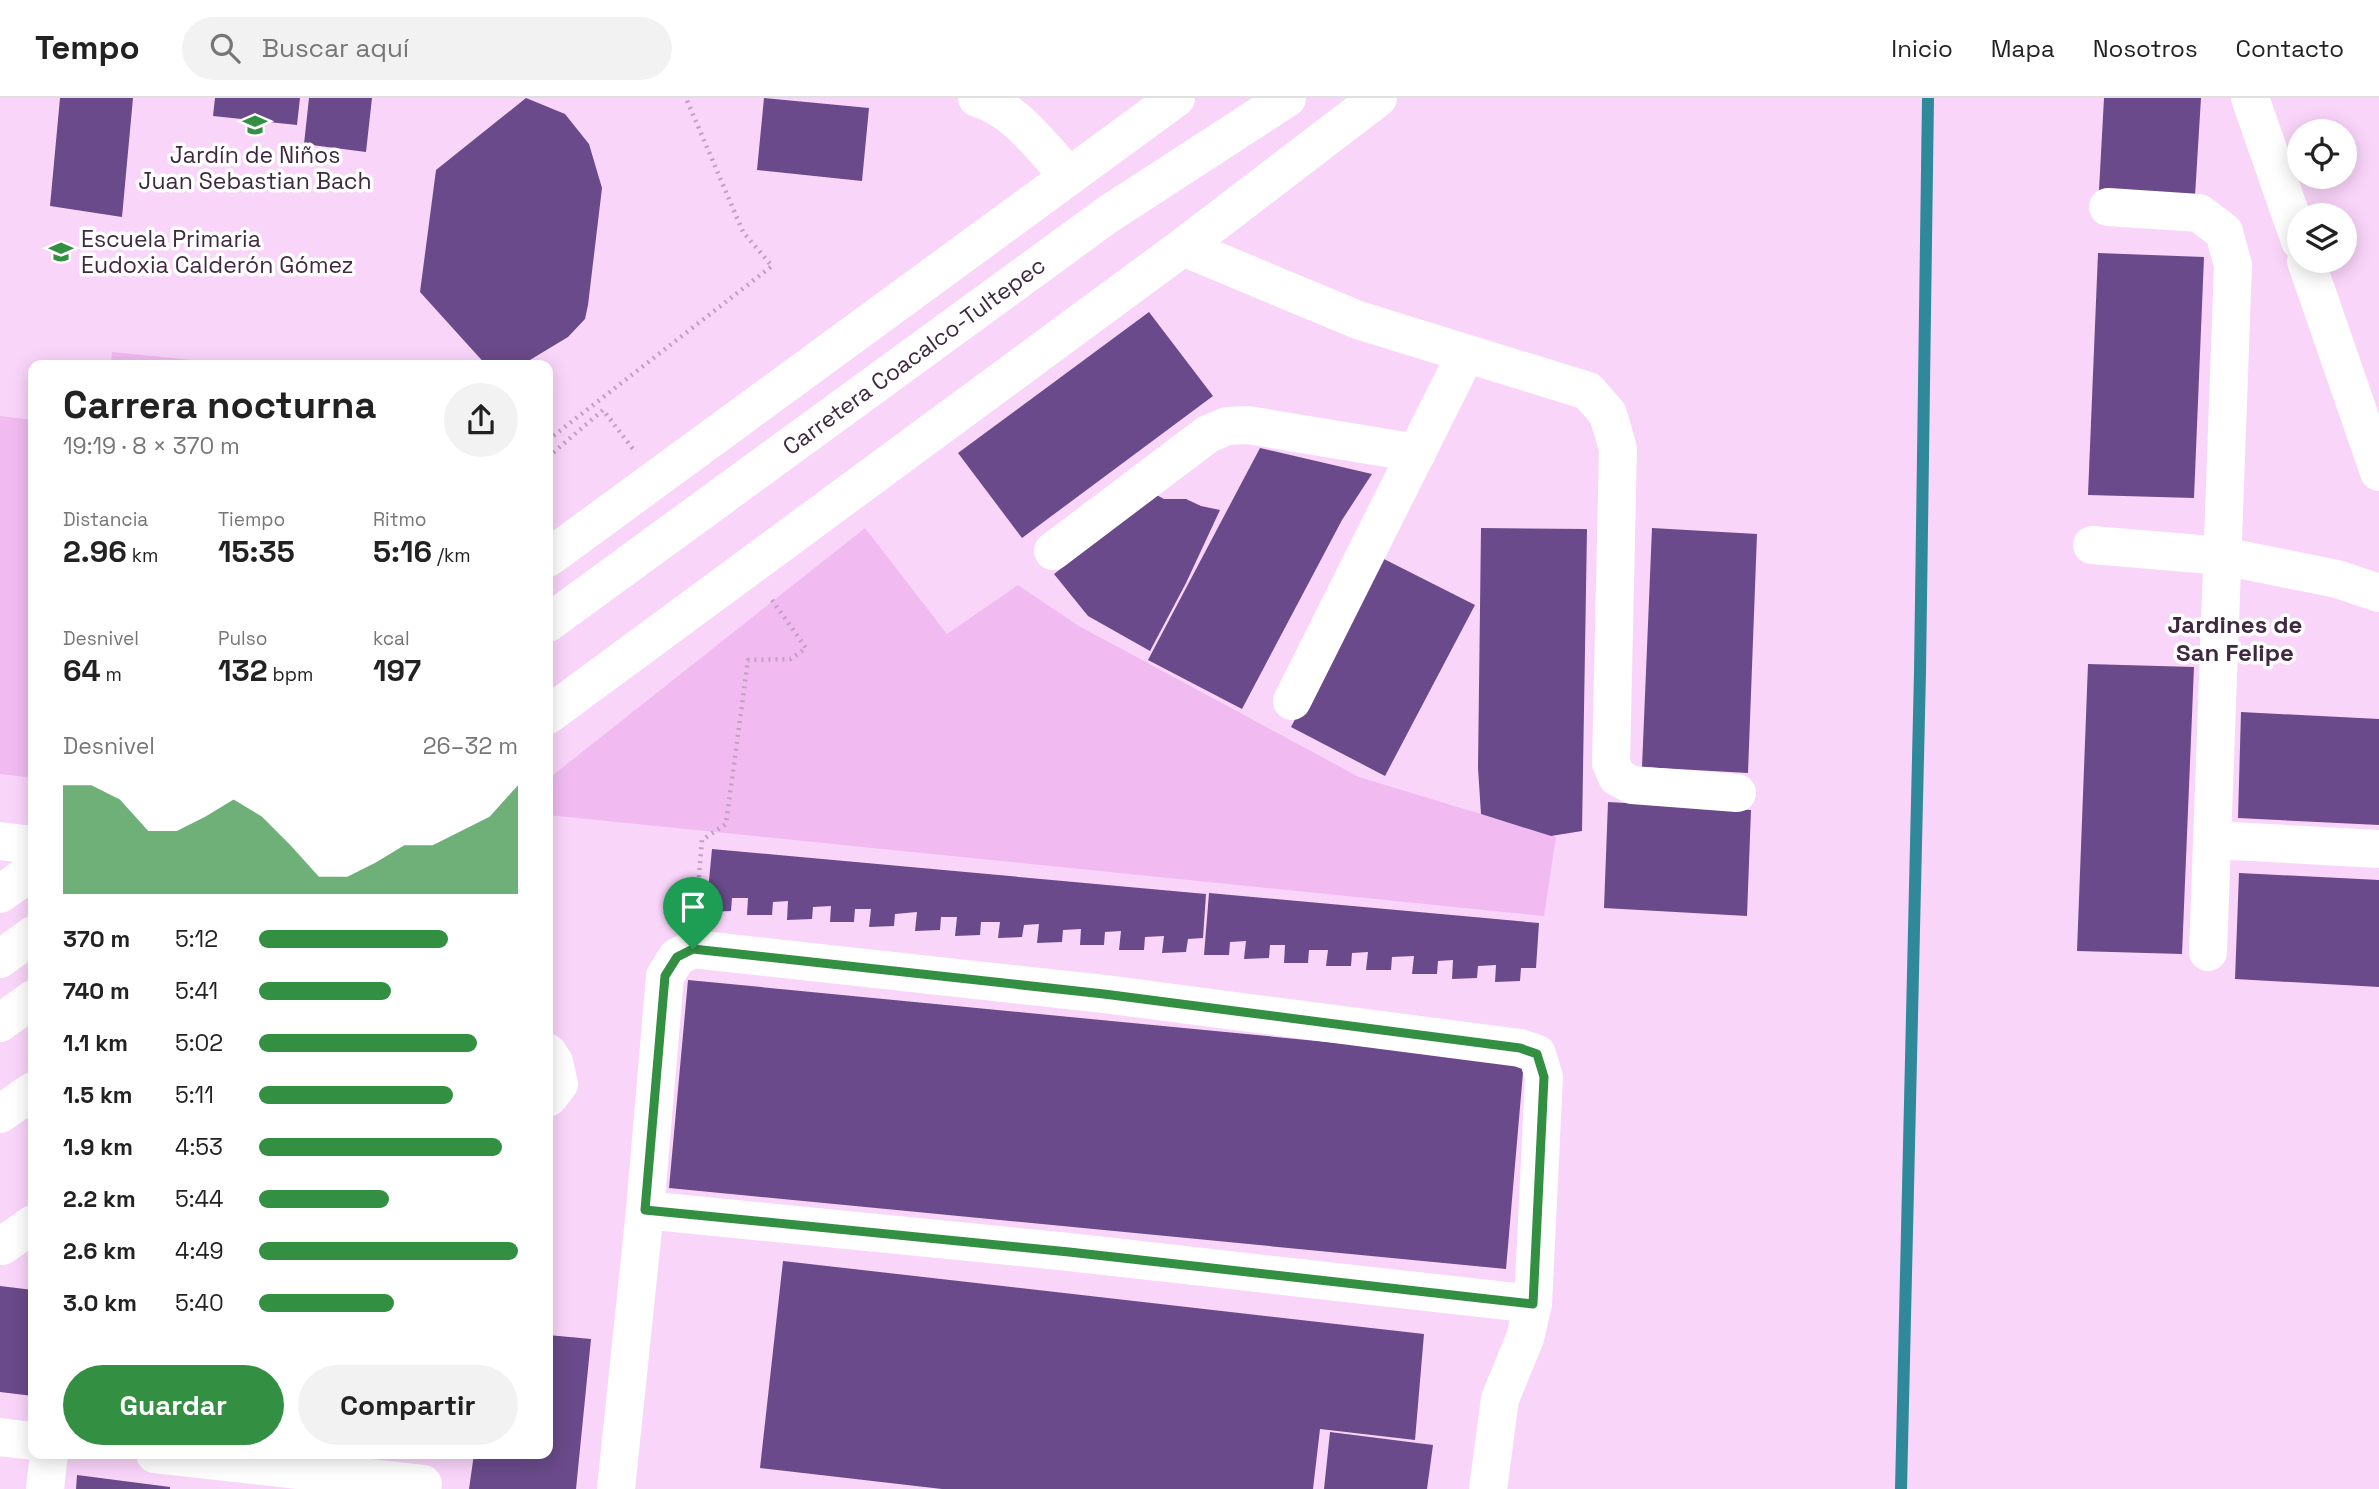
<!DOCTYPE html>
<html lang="es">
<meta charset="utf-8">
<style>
:root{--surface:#fff;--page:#f2f2f2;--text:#222;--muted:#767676;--line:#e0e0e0;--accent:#338f41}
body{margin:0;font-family:"Space Grotesk",sans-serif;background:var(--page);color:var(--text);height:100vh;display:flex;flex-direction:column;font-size:26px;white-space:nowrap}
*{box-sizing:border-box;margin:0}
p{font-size:23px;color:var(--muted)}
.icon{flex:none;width:38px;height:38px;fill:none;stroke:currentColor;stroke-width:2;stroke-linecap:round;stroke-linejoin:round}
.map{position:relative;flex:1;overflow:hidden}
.side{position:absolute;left:28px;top:262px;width:525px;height:1099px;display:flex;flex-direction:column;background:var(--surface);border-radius:14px;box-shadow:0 4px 18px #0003}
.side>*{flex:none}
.controls{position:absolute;left:2287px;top:21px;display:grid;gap:14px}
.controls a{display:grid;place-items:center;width:70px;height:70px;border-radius:50%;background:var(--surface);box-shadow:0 4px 18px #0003;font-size:35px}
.pin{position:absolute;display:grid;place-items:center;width:60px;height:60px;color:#fff;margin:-72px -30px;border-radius:50% 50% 50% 0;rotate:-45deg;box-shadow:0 0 7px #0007}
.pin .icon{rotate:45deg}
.round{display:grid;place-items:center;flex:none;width:74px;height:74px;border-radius:37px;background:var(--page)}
.head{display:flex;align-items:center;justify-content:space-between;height:119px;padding:0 35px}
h1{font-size:38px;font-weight:800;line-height:52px}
.figures{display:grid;grid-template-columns:repeat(3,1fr);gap:10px;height:119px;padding:7px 35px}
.figures div{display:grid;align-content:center}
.figures b{font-size:30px;font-weight:800}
.figures small{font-size:19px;font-weight:400}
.figures p{font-size:19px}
.chart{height:196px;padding:14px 35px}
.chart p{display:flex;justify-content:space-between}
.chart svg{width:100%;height:126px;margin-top:7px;fill:var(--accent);opacity:.7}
.action{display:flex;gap:14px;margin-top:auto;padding:14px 35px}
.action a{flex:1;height:80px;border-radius:42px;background:var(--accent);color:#fff;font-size:28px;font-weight:800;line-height:80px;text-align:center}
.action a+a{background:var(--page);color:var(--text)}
ul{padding:0 35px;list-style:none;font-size:23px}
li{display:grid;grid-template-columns:112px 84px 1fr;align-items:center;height:52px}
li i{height:18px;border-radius:9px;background:var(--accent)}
header{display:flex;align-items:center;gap:42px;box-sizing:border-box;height:98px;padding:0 35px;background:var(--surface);border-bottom:2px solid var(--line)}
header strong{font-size:33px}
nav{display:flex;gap:38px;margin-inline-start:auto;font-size:24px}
.search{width:490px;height:63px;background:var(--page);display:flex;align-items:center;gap:18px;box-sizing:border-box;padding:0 24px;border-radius:38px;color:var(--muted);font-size:26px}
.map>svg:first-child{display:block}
</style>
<header>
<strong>Tempo</strong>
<div class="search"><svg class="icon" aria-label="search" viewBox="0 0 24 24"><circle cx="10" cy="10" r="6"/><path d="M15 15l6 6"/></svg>Buscar aquí</div>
<nav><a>Inicio</a><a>Mapa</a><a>Nosotros</a><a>Contacto</a></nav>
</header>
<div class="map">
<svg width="2379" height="1391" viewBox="0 0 2379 1391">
<rect width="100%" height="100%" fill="#fad5fa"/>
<path fill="#f1bbf2" d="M 112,254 L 253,268 L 111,268 Z
M 0,318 L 33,322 L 33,680 L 0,676 Z
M 865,430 L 947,536 L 1018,487 L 1079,528 L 1359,679 L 1556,739 L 1544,818 L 548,717 L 548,681 Z"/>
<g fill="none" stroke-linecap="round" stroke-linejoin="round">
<path stroke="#30899a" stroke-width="12" d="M 1901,1391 L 1920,574 L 1928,0"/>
</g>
<path fill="#6a4a8a" d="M 60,0 L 133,0 L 122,119 L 50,108 Z
M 215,0 L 300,0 L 297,27 L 213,18 Z
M 309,0 L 372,0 L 366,54 L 304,46 Z
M 526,0 L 565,16 L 589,46 L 602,90 L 588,207 L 585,221 L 568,239 L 520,268 L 487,268 L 420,194 L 436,72 Z
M 764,0 L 869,10 L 862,83 L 757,72 Z
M 2104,0 L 2201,0 L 2195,98 L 2099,92 Z
M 2098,155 L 2204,159 L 2194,400 L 2088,397 Z
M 1149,214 L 1213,298 L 1022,440 L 958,355 Z
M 1260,350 L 1372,376 L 1342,422 L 1242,611 L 1148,562 Z
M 1149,393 L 1164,401 L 1186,401 L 1201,408 L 1220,412 L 1186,485 L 1150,553 L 1088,518 L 1054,476 L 1103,438 Z
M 1481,430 L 1587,431 L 1582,733 L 1551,738 L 1481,716 L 1478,670 Z
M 1652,430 L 1757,436 L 1748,675 L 1642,669 Z
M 1380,459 L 1475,507 L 1385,678 L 1291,629 Z
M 2088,566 L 2194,569 L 2182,856 L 2077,853 Z
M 2241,614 L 2379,621 L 2379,727 L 2238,720 Z
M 1608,704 L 1751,712 L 1747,818 L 1604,810 Z
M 712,751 L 1206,796 L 1203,840 L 1188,841 L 1186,854 L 1162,855 L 1164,838 L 1145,839 L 1144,852 L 1119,852 L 1121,833 L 1105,834 L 1104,847 L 1080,847 L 1081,831 L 1063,832 L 1062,844 L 1037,845 L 1039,826 L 1024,827 L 1022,839 L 998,840 L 1000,824 L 981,824 L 980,837 L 955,838 L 957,819 L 941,819 L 940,832 L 915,833 L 917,814 L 895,816 L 894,828 L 869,829 L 871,811 L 855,811 L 854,824 L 830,824 L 831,808 L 813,809 L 812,821 L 787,822 L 788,803 L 773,804 L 772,817 L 747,817 L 748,800 L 732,800 L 731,813 L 706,814 Z
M 2239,775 L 2379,782 L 2379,889 L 2235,881 Z
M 1209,795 L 1539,825 L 1536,870 L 1521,870 L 1520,883 L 1495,884 L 1496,867 L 1478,868 L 1477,880 L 1452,881 L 1453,862 L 1438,863 L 1437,876 L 1412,876 L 1414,858 L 1392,859 L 1391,872 L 1366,872 L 1368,854 L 1352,855 L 1351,868 L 1326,868 L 1328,852 L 1309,852 L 1308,865 L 1284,865 L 1285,847 L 1270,847 L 1269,860 L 1244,861 L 1246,843 L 1230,844 L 1229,857 L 1204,857 Z
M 688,882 L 1524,963 L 1506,1171 L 669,1090 Z
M 783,1163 L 1424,1236 L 1415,1342 L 1320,1331 L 1313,1391 L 942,1391 L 760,1370 Z
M 0,1188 L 33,1192 L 33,1298 L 0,1294 Z
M 548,1237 L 591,1241 L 576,1391 L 469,1391 L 474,1356 L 548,1356 Z
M 1330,1334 L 1433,1347 L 1427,1391 L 1324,1391 Z
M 77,1377 L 170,1389 L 170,1391 L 76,1391 Z"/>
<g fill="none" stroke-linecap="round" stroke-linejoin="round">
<path stroke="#c1a0c1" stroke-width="4.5" stroke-dasharray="2 5" stroke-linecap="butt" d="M 548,342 L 772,168 L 743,134 L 686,0
M 548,359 L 603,312 L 633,351
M 696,814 L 702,742 L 726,726 L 748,562 L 791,561 L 806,550 L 772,502"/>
<path stroke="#fff" stroke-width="38" d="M 977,0 C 1016,11 1042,50 1069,78
M 2108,109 L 2199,115 L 2224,134 L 2233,167 L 2208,854
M 1183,149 L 1358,222 L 1588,293 L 1608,316 L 1618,351 L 1611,665 L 1617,679 L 1632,687 L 1737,695
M 2092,447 L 2223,458 L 2337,481 L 2379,495
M 1053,453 L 1208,336 L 1227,328 L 1248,327 L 1417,355
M 1292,603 L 1466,256
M 548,617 L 1183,149 L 1378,0
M 2212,742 L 2379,751
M 0,743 L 33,747
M 0,796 L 33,773
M 548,955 L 554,964 L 559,986 L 548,1000
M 0,1016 L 33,993
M 645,1112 L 1069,1154 L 1533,1206
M 2,1148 L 33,1126
M 0,1339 L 33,1343
M 155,1356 L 423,1386
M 45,1391 L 49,1356
M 616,1391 L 645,1112 L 665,878 L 677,859 L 693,851 L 1104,896 L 1520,950 L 1537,956 L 1544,979 L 1533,1206 L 1525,1240 L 1500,1301 L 1488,1391"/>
<g stroke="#fff" stroke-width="38">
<path d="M 2250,0 L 2300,143"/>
<path d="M 2306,163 L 2379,374"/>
<path d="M 548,460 L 1176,0"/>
<path id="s1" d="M 548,525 L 1107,117 L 1287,0"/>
<path d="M 0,861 L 33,837"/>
<path d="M 0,925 L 33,901"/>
</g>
</g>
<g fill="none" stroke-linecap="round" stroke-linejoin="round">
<g stroke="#fff" stroke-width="14">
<path id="route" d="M 693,851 L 1104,896 L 1520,950 L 1537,956 L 1544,979 L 1533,1206 L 1069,1154 L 645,1112 L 665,878 L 677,859 Z"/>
</g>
<use href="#route" stroke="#338f41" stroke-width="9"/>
</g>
<defs>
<g id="school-bare" transform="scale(1.89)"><path d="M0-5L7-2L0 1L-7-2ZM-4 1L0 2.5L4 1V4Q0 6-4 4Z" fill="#338f41" stroke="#fff" stroke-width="2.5" paint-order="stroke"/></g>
</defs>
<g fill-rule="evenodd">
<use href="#school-bare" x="255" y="27"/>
<use href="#school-bare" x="61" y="154"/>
</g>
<g text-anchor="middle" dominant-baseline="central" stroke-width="7" stroke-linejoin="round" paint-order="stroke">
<g font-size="23" fill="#3f2840" stroke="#fff">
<text x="255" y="57">Jardín de Niños<tspan x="255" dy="26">Juan Sebastian Bach</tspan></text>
<text x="81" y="141" text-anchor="start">Escuela Primaria<tspan x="81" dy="26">Eudoxia Calderón Gómez</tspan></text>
</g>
<g font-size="23" fill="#3f2840" stroke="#fff">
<text stroke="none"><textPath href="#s1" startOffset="453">Carretera Coacalco-Tultepec</textPath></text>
</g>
<g font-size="24" font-weight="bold" fill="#3f2840" stroke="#fff">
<text x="2235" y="526">Jardines de<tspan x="2235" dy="28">San Felipe</tspan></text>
</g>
</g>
</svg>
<div class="controls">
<a><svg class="icon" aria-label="locate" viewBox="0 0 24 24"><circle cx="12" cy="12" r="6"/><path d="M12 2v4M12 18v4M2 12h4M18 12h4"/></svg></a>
<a><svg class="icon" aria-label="layers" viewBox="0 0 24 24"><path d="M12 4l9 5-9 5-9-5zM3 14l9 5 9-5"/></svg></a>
</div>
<div class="pin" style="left:693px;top:851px;background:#1e9e55"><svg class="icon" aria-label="arrive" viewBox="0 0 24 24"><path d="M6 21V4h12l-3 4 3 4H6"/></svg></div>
<section class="side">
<div class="head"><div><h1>Carrera nocturna</h1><p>19:19 · 8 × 370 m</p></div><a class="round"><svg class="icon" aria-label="share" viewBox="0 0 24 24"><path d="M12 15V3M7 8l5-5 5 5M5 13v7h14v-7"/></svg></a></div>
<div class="figures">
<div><p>Distancia</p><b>2.96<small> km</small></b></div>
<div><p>Tiempo</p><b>15:35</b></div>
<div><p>Ritmo</p><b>5:16<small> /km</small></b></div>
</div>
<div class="figures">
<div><p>Desnivel</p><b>64<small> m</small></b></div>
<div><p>Pulso</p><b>132<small> bpm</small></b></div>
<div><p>kcal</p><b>197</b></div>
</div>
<div class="chart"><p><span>Desnivel</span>26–32 m</p>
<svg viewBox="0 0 160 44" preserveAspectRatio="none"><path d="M0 44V6L10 6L20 11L30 22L40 22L50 17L60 11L70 17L80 27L90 38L100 38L110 33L120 27L130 27L140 22L150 17L160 6V44z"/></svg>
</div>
<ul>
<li><b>370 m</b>5:12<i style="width:73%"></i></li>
<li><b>740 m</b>5:41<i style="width:51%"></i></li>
<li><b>1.1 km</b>5:02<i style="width:84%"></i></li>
<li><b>1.5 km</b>5:11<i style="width:75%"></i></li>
<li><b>1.9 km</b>4:53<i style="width:94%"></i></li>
<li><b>2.2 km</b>5:44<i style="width:50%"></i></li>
<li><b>2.6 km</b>4:49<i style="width:100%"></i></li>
<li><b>3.0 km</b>5:40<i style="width:52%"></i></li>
</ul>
<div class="action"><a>Guardar</a><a>Compartir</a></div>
</section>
</div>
